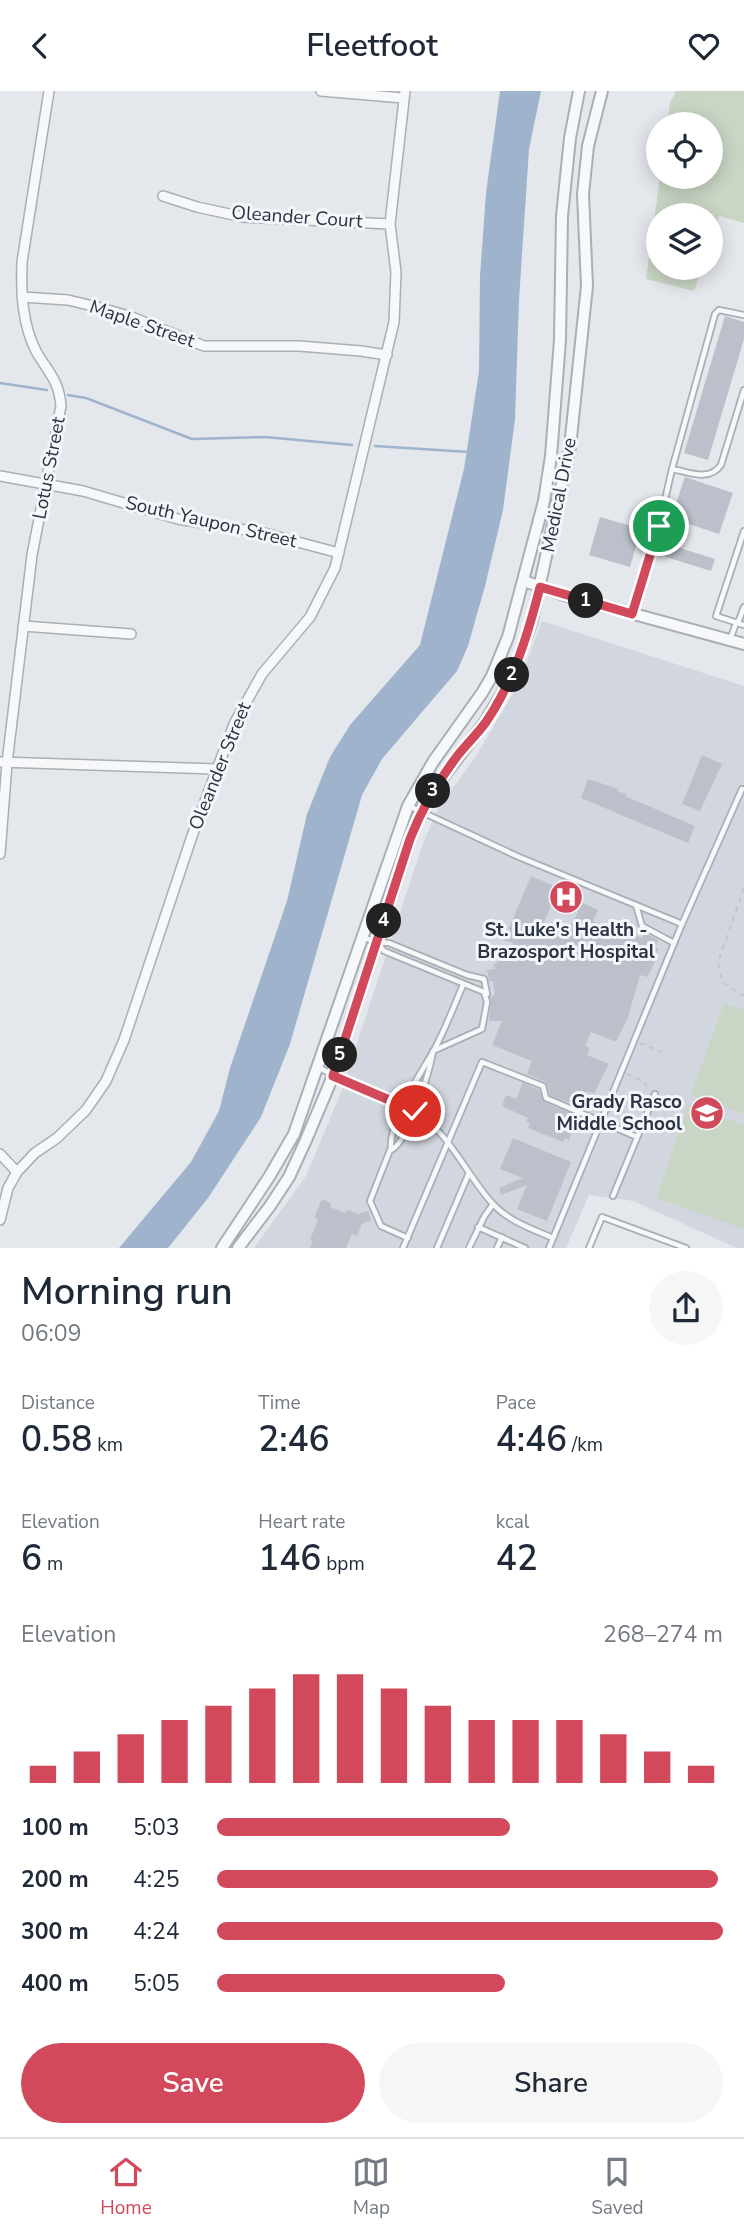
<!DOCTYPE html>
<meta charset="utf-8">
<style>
:root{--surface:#fff;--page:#f6f6f7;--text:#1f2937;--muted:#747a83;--line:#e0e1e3;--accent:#d1495b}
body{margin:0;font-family:"Nunito Sans",sans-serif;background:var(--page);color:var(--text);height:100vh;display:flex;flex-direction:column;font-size:26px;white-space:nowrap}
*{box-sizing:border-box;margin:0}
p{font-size:23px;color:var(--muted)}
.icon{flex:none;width:38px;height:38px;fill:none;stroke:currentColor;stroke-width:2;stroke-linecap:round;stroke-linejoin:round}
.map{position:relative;height:1157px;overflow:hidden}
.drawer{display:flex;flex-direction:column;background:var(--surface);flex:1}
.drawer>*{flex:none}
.tools{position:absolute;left:646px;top:21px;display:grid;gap:14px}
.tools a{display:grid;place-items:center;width:77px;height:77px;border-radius:50%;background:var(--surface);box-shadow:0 4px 18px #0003;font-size:35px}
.pin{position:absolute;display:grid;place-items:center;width:60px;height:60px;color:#fff;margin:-30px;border:4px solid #fff;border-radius:50%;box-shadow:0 2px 7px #0007}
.km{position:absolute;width:35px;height:35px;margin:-18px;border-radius:50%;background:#222;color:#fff;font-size:19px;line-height:35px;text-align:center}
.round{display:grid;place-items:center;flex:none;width:74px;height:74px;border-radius:37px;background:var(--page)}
.headline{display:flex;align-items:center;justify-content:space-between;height:119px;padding:0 21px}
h1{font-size:38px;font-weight:600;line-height:52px}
.figures{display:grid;grid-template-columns:repeat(3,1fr);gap:10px;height:119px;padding:7px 21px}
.figures div{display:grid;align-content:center}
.figures b{font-size:35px;font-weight:600}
.figures small{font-size:19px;font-weight:400}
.figures p{font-size:19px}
.chart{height:196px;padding:14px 21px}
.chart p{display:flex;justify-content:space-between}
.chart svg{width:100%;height:126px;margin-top:7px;stroke:var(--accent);stroke-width:6}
.action{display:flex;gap:14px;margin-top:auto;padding:14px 21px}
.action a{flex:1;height:80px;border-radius:42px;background:var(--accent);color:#fff;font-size:28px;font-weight:600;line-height:80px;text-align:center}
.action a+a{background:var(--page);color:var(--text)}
ul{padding:0 21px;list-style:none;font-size:23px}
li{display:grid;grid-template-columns:112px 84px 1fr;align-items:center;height:52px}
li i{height:18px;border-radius:9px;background:var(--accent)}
header{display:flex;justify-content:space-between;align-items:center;height:91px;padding:0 21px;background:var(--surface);font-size:32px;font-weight:600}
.dock{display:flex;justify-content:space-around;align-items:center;height:98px;border-top:2px solid var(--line);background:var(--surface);font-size:19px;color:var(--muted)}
.dock a{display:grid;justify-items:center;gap:4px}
.dock .on{color:var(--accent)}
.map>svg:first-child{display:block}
</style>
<header><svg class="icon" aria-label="back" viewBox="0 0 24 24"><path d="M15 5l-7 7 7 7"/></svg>Fleetfoot<svg class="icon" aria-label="heart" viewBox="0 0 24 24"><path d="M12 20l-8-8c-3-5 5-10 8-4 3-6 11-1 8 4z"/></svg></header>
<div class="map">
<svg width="744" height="1157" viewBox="0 0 744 1157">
<rect width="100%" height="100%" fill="#e4e7ec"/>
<path fill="#d2d6de" d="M 542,530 L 744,595 L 744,1157 L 737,1157 L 633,1110 L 589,1104 L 566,1157 L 254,1157 L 306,1085 L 340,1004 L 423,752 L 438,718 L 478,662 L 518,594 Z"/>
<path fill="#c9d6c5" d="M 676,0 L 744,0 L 744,132 L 719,125 L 711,150 L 710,124 L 658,124 L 658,177 L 702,177 L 694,200 L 646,188 L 660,86 L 710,86 L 710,33 L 667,33 L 670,12 Z
M 724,912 L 744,919 L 744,1023 L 691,1004 Z
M 688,1014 L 744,1034 L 744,1138 L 656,1107 Z"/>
<path fill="#9fb4cc" d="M 500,0 L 541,0 L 529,58 L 519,209 L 515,328 L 503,419 L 485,495 L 468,555 L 457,580 L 382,668 L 362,704 L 290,953 L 261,1026 L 208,1107 L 168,1157 L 119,1157 L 191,1071 L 219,1020 L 230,977 L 287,810 L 307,723 L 330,666 L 350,634 L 420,554 L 464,378 L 479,280 L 480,185 L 486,102 Z"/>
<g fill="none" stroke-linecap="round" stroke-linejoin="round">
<path stroke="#9fb4cc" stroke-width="2.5" d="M 0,292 L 47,299
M 68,304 L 86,307 L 192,348 L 265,346 L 352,354
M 375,355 L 469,361"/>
</g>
<path fill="#bbc0ca" d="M 725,225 L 744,231 L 744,248 L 708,369 L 684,362 Z
M 685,386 L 733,402 L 719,443 L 671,427 Z
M 600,426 L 641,438 L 630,476 L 589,464 Z
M 664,452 L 715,468 L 711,480 L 660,464 Z
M 702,664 L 722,673 L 700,720 L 682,713 Z
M 588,688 L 618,698 L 617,700 L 626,703 L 625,705 L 695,735 L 688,752 L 581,707 Z
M 531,785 L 559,797 L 544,831 L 565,840 L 568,833 L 572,834 L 582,812 L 598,819 L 593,830 L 619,841 L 621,838 L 642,847 L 644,842 L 658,849 L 655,857 L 658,857 L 656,867 L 650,881 L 647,886 L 640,884 L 628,926 L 616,951 L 591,941 L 585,955 L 590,957 L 587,964 L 609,973 L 594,1003 L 587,1000 L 580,1016 L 550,1004 L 546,991 L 527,983 L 532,970 L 492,954 L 502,930 L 489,930 L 491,906 L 495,904 L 493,890 L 489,890 L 487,879 L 496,878 L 493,874 L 508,864 L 513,852 L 504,849 Z
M 523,992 L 539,999 L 544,1011 L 577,1025 L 569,1049 L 565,1047 L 563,1051 L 528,1037 L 530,1033 L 526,1031 L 528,1027 L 502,1015 L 506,1004 L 516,1008 Z
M 513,1047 L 571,1071 L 547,1130 L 517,1118 L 527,1094 L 501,1104 L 499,1097 L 523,1087 L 500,1078 Z
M 322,1108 L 331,1112 L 330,1116 L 345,1122 L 347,1119 L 359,1123 L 368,1120 L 371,1129 L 362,1133 L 357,1145 L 352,1143 L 346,1157 L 310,1157 L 313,1150 L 310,1149 L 318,1128 L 314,1127 Z"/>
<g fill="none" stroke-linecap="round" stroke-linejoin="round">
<g stroke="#a9aeb7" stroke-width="8">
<path id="service" d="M 672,378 C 689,381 709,391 721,374 L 744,299
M 744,440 L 716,525 L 744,534
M 632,522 L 659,435 L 672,378 L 715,223 L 719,219 L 744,224
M 730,549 L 736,532 L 739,529 L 744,516
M 409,715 L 519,766 L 682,833
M 636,814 L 642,835 L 674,852
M 362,846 L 377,851 L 389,852 L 467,884 L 484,888 L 487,903
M 378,852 L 384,860 L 484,901 L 487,911 L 482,938 L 435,959
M 433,960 C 430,979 408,1052 391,1059 C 388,1030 420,984 434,959 C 445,939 454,915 463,894
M 318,976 C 348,994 389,1003 416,1021 C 450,1043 466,1083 492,1112 C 508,1130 532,1138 553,1147
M 390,1059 L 370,1110 L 381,1135 L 408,1147
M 613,1105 L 655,1003
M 478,1136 L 525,1157
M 403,1157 L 482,971 L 543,995 L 546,1007 L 637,1046
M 437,1157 L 469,1082
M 469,1157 L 484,1126 L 493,1113
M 497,1157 L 502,1146
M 549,1157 L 682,833 L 742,698
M 589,1157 L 602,1126 L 686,1157"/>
</g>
<g stroke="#a9aeb7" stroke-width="12">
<path id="minor" d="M 321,0 L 403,7
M 163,105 L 197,116 L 243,126 L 390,133
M 22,206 L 68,209 L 97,216 L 129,225 L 204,255 L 299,255 L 361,260 L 387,264
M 0,385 L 83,400 L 178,428 L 264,442 L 339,462
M 23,535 L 131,543
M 0,671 L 216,678
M 0,763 L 7,672 L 32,464 L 61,315 C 59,290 49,282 37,262 C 22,234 21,202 22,171 L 49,0
M 0,1063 L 17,1081 L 8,1097 L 0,1129
M 17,1081 L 35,1062 L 57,1047 L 86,1019 L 106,990 L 124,949 L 192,745 L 234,633 L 262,583 L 310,526 L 335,477 L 394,231 L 396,181 L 390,133 L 405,0"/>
</g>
<g stroke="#a9aeb7" stroke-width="14">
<path id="tertiary" d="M 524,490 L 564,504 L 744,553
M 222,1157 L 269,1086 L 294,1043 L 408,715 L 433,671 L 482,602 L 492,585 L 508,546 L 544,410 L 551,365 L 560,249 L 562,125 L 570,47 L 579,0
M 238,1157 L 270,1115 L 289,1086 L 306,1049 L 333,985 L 410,748 L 421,721 L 440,690 L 485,631 L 502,603 L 515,578 L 532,529 L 570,356 L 587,195 L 583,103 L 588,55 L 602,0"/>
</g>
<path stroke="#c2c5cb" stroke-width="2" stroke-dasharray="5 5" stroke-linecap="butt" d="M 744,797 L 718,871 L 723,892 L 744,905
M 640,952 L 662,961
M 627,983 L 644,990 L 649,1000"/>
<use href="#service" stroke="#f7f8fa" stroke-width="4.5"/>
<use href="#minor" stroke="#f7f8fa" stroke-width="9"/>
<use href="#tertiary" stroke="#f7f8fa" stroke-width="10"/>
</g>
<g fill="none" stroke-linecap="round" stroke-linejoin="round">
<g stroke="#fff" stroke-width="14">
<path id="route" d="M 415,1020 L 333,985 L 410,748 C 422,717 438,690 458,664 C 467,653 478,642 486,631 C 514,590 528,543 540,496 L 632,523 L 659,435"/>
</g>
<use href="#route" stroke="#d1495b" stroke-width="9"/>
</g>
<defs>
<g id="hospital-disc" transform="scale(1.75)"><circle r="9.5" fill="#d1495b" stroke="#f4f6f9"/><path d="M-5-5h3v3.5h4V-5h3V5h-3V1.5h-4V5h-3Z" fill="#fff"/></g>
<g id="school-disc" transform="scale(1.75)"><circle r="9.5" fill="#d1495b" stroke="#f4f6f9"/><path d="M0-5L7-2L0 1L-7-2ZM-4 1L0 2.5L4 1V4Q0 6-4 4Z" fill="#fff"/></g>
</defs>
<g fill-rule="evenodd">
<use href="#hospital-disc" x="566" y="806"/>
<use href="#school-disc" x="707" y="1022"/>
</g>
<g text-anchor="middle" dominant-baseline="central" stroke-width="6" stroke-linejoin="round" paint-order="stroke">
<g font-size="19" fill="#2b3445" stroke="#f4f6f9">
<text transform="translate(297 126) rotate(4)">Oleander Court</text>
<text transform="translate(142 233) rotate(19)">Maple Street</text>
<text transform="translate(49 377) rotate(-79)">Lotus Street</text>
<text transform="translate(559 404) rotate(-79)">Medical Drive</text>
<text transform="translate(211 431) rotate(13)">South Yaupon Street</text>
<text transform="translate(220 675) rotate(-68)">Oleander Street</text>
</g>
<g font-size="19" font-weight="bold" fill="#2b3445" stroke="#f4f6f9">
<text x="566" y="839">St. Luke's Health -<tspan x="566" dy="22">Brazosport Hospital</tspan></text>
<text x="682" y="1011" text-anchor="end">Grady Rasco<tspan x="682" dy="22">Middle School</tspan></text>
</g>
</g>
</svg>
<div class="tools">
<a><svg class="icon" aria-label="locate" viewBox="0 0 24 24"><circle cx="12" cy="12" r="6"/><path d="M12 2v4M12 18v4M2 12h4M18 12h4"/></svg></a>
<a><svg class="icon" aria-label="layers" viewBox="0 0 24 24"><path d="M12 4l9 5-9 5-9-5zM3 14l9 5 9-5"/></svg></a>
</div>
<div class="pin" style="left:659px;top:435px;background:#1e9e55"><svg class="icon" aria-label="arrive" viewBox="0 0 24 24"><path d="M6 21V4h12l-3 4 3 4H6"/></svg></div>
<div class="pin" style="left:415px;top:1020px;background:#d93025"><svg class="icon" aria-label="check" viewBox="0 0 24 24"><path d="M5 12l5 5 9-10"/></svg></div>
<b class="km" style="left:586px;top:510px">1</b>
<b class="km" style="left:512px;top:584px">2</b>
<b class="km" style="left:433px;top:700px">3</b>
<b class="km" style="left:384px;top:830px">4</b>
<b class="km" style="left:340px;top:964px">5</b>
</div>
<section class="drawer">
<div class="headline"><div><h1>Morning run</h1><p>06:09</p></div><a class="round"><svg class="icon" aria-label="share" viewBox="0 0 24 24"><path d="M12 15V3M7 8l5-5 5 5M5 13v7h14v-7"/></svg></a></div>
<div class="figures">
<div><p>Distance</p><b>0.58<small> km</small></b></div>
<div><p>Time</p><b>2:46</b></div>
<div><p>Pace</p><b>4:46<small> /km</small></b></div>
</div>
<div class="figures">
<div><p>Elevation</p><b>6<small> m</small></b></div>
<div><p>Heart rate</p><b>146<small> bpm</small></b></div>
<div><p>kcal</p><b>42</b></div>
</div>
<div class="chart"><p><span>Elevation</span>268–274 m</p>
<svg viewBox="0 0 160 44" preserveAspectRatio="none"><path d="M5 44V38M15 44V33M25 44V27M35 44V22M45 44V17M55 44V11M65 44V6M75 44V6M85 44V11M95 44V17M105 44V22M115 44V22M125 44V22M135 44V27M145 44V33M155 44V38"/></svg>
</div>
<ul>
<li><b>100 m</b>5:03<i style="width:58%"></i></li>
<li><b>200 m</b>4:25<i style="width:99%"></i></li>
<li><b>300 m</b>4:24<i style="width:100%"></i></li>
<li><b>400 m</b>5:05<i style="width:57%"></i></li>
</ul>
<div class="action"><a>Save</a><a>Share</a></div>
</section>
<nav class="dock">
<a class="on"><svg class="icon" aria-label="home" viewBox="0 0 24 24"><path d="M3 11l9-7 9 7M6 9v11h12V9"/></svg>Home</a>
<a><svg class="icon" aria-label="map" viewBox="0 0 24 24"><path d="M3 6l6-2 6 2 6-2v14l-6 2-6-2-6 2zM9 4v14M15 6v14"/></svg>Map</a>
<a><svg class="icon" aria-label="saved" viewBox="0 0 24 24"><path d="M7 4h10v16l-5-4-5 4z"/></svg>Saved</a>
</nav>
